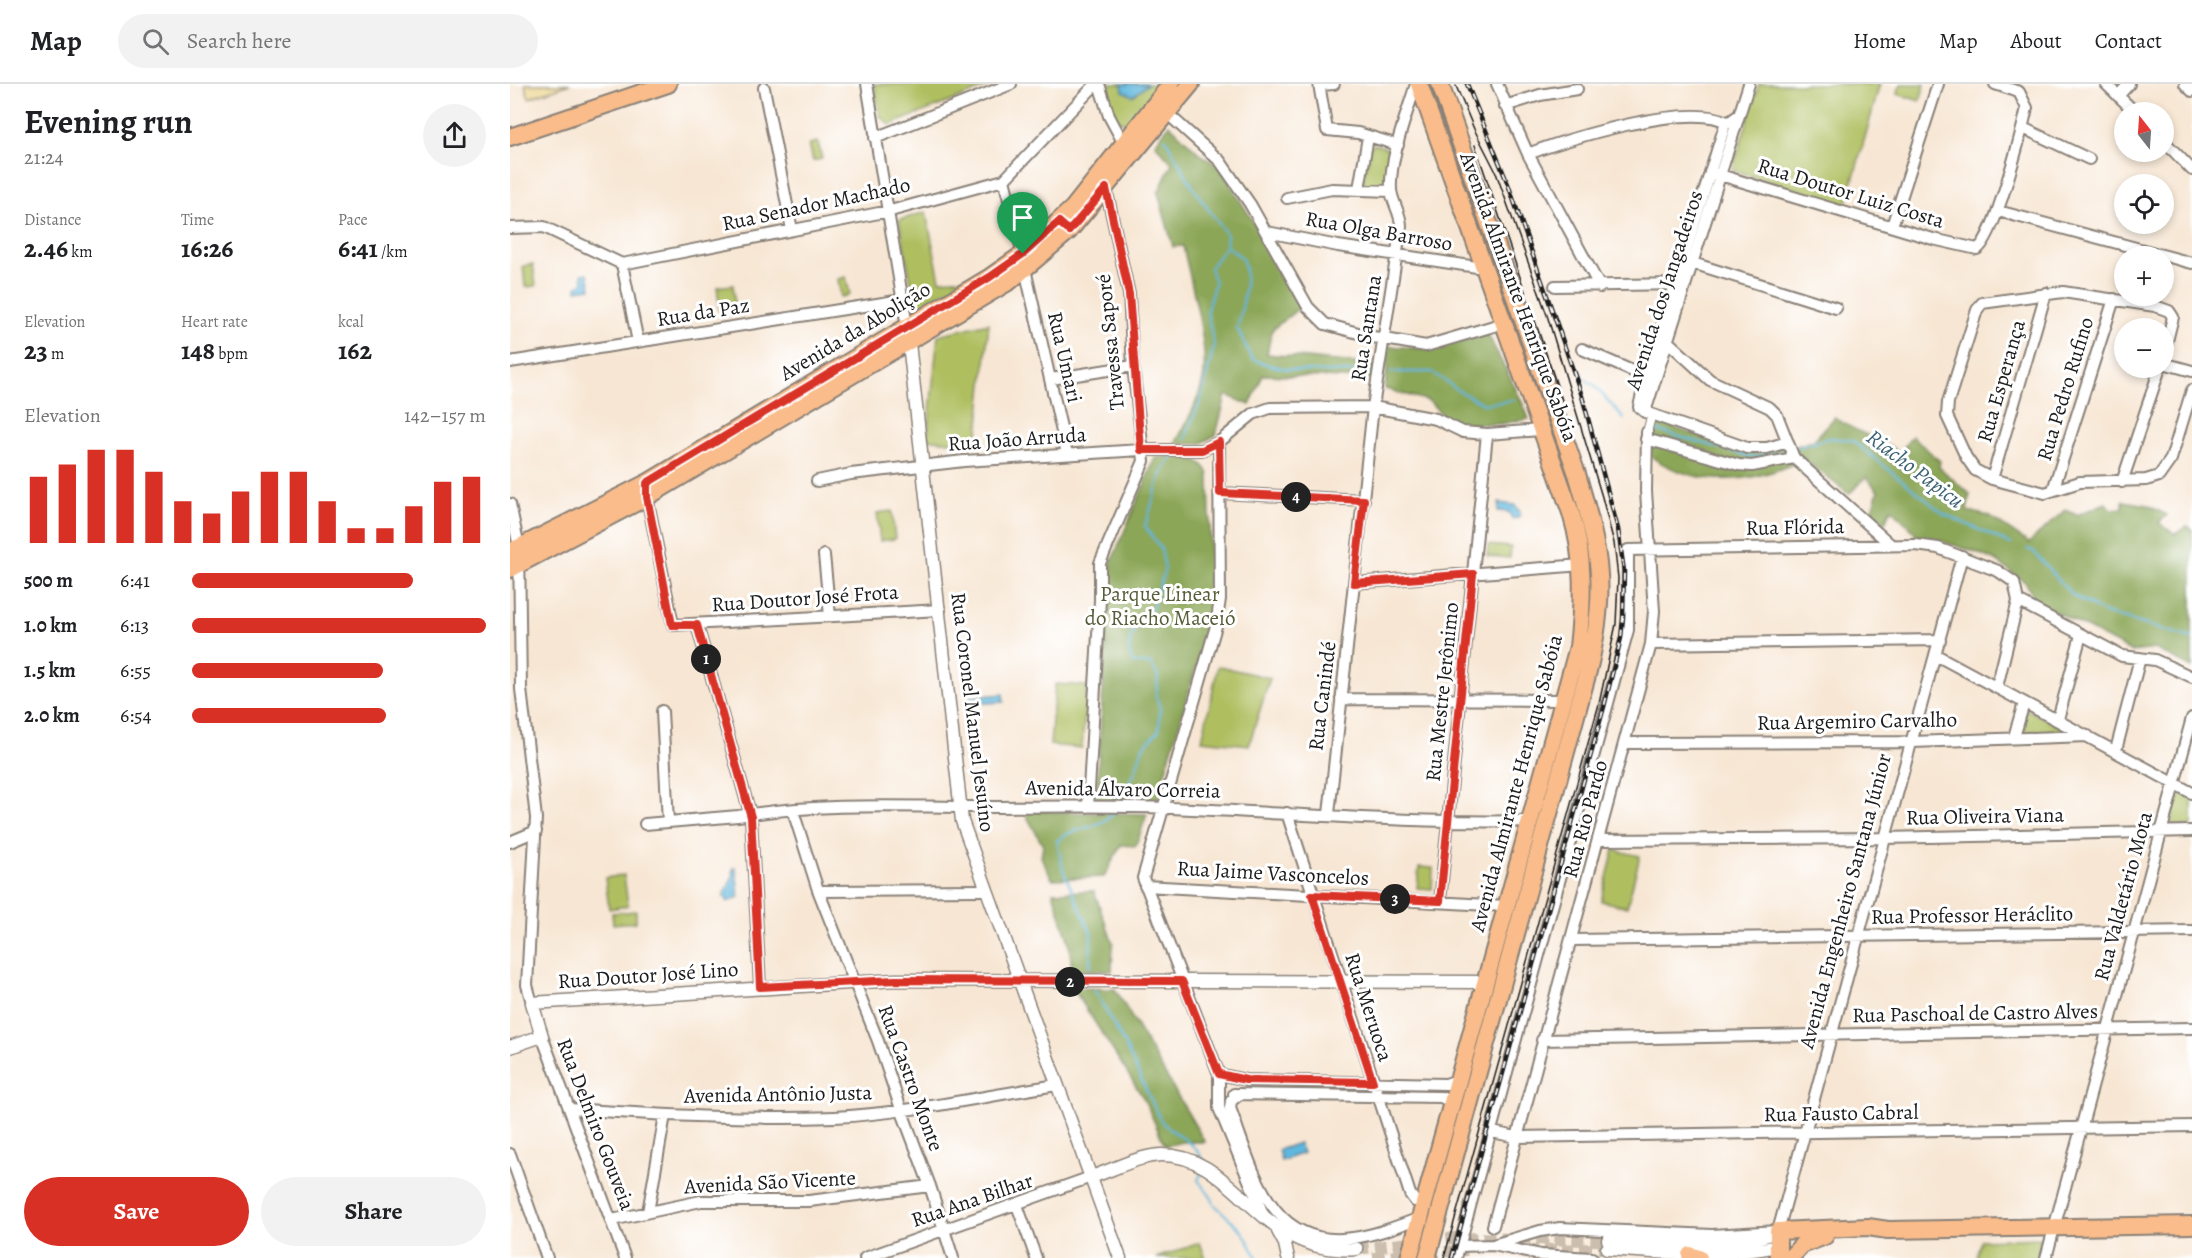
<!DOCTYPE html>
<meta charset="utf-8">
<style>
:root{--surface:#fff;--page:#f2f2f2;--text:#202124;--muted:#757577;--line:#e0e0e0;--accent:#d93025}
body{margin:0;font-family:Alegreya,serif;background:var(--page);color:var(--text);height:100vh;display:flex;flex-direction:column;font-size:22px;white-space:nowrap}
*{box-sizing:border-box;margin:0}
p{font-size:20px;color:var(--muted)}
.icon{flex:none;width:33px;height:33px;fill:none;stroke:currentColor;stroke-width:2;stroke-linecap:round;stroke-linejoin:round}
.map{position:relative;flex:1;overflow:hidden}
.drawer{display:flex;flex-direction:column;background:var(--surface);width:510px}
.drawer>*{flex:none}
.needle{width:39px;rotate:343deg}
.tools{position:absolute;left:1604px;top:18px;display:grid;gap:12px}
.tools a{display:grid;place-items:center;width:60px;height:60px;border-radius:50%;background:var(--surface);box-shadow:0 3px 9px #0003;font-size:30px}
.pin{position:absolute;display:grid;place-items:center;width:51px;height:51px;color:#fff;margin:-62px -26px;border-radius:50% 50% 50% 0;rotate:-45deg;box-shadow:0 0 6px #0007}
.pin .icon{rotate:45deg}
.km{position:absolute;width:30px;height:30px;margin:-15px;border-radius:50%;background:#222;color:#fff;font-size:16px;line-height:30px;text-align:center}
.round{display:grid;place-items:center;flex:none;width:63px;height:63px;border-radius:32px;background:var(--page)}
.summary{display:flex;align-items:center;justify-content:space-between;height:102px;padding:0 24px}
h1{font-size:33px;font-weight:700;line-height:45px}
.stats{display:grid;grid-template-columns:repeat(3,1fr);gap:9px;height:102px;padding:6px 24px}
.stats div{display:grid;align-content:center}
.stats b{font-size:26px;font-weight:700}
.stats small{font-size:16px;font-weight:400}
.stats p{font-size:16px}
.chart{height:168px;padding:12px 24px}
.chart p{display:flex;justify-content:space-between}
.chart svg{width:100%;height:108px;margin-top:6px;stroke:var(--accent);stroke-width:6}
.action{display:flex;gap:12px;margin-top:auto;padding:12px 24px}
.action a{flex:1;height:69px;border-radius:36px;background:var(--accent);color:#fff;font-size:24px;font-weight:700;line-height:69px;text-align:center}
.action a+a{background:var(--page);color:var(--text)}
ul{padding:0 24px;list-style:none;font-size:20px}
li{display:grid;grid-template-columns:96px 72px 1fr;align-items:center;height:45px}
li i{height:15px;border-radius:8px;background:var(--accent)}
header{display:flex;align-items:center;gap:36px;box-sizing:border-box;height:84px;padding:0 30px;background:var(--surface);border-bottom:2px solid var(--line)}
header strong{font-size:28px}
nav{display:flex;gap:33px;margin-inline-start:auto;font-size:21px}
.search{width:420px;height:54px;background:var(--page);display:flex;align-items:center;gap:15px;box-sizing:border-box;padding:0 21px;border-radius:33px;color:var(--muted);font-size:22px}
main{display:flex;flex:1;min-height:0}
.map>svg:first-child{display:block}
</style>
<header>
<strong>Map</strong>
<div class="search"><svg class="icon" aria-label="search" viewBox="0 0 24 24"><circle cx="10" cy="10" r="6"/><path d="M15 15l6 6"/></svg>Search here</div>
<nav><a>Home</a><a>Map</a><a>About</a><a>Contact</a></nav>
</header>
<main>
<section class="drawer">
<div class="summary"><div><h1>Evening run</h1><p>21:24</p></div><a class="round"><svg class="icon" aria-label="share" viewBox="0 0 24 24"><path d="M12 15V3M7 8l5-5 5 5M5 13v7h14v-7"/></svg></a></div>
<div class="stats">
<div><p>Distance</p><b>2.46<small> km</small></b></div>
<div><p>Time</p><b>16:26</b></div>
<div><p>Pace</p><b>6:41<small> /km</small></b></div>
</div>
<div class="stats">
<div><p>Elevation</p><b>23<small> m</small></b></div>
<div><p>Heart rate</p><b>148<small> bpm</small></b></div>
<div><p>kcal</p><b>162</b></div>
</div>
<div class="chart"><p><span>Elevation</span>142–157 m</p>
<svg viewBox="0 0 160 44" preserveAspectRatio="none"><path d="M5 44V17M15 44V12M25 44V6M35 44V6M45 44V15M55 44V27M65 44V32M75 44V23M85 44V15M95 44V15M105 44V27M115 44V38M125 44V38M135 44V29M145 44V19M155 44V17"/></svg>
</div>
<ul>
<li><b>500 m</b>6:41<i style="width:75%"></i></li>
<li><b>1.0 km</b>6:13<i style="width:100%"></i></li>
<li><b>1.5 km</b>6:55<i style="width:65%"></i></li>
<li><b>2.0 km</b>6:54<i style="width:66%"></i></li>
</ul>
<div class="action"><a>Save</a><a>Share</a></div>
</section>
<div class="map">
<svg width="1682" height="1174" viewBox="0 0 1682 1174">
<rect width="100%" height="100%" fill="#fff"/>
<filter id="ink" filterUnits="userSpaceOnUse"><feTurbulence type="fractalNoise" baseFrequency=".0167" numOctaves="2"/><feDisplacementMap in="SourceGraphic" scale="12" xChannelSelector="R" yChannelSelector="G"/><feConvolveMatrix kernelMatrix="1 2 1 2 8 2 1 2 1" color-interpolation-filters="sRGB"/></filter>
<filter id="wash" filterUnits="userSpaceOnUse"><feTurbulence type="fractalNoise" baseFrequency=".008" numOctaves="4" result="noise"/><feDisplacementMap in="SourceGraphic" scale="24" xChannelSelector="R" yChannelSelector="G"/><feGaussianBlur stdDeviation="1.35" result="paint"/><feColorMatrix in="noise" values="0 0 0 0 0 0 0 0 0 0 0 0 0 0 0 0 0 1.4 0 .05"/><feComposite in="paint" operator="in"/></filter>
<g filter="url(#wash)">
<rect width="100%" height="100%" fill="#f7e6d3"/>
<path fill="#afbf61" stroke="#666e3e" stroke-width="1.5" d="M 364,0 L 485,0 L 380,41 L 370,32 Z
M 596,0 L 655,0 L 620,44 L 606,33 Z
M 1249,0 L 1370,0 L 1336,121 L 1222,86 Z
M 1391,0 L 1415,0 L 1410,17 L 1387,10 Z
M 308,58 L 312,75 L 303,77 L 299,60 Z
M 865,60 L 882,66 L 875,106 L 852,100 L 861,61 Z
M 416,128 L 430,196 L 458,194 L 460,199 L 449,207 L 438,206 L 425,213 L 422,221 L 406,225 L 389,136 Z
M 23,180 L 26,202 L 15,203 L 13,182 Z
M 336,193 L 340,211 L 331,213 L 328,195 Z
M 223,201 L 225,226 L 210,228 L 207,203 Z
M 479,239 L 467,361 L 417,355 L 428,251 Z
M 382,427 L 385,455 L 370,457 L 367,429 Z
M 978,461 L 1001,463 L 1000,474 L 977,472 Z
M 708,582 L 760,594 L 739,661 L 692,656 Z
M 545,600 L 577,602 L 572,664 L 540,661 Z
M 1516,625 L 1552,644 L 1552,646 L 1512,648 Z
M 1674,710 L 1682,715 L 1682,742 L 1664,742 L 1661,739 L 1668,711 Z
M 1104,766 L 1130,772 L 1117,823 L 1091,817 Z
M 909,783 L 923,784 L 922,805 L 907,804 Z
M 114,791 L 118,822 L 99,825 L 95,794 Z
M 126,827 L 126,838 L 103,840 L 102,829 Z
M 1531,1154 L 1527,1174 L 1466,1174 L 1471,1156 Z
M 690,1159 L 696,1174 L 646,1174 Z"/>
<path fill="#8ba657" stroke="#54613a" stroke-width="1.5" d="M 659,40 L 690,70 L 709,82 L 794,220 L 762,246 L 757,270 L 865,281 L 863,295 L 753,291 L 740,321 L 716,311 L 706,351 L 690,360 L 665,360 C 676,339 688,319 693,296 C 700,264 680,196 673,162 L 663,163 L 648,109 L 662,79 L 645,60 Z
M 978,250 C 991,279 1008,305 1019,335 L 990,340 L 949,340 L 933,332 L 919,317 L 875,305 L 879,262 L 921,265 Z
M 1325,333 C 1343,349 1377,355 1389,370 L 1402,352 L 1430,377 L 1429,383 L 1460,410 L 1457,427 L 1479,432 L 1519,459 L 1555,426 L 1567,431 L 1596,419 L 1600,425 L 1613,424 L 1613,417 L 1638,421 L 1657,431 L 1649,439 L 1665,450 L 1677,442 L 1682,445 L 1682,584 L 1645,565 L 1622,568 L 1525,517 L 1516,499 L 1486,477 L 1465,468 L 1422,454 L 1405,452 L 1405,449 L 1381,424 L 1375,439 L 1361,428 L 1368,407 L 1356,393 L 1339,410 L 1287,370 L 1286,362 L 1303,357 Z
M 1143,337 L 1246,370 L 1275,363 L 1281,381 C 1234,401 1183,402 1140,372 Z
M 664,372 C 680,374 692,374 699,390 L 702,529 L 647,716 L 586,715 L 601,479 L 645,374 Z
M 514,727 L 637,730 L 626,762 L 611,761 L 594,793 L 542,795 L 531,773 L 533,762 Z
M 584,807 L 603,859 L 602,887 L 562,886 L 559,859 L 543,808 Z
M 567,904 L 605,905 L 695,1058 L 673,1058 L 655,1062 L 634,1015 L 566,909 Z"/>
<path fill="#eeda9e" stroke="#857b5d" stroke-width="1.5" d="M 15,0 L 60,0 L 19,14 Z"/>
<path fill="#61b7de" stroke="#3e6a7d" stroke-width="1.5" d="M 612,0 L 638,0 L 623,12 L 613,7 Z
M 78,189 L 81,204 L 67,206 L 67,203 L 73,198 L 72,190 Z
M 989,419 L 1005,421 L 1010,428 L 1009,434 L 1002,435 L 999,428 L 988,427 Z
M 493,610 L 494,618 L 460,620 L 460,613 Z
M 223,784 L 226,784 L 229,813 L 218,818 L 214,811 L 223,792 Z
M 789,1059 L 793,1069 L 771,1077 L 768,1066 Z"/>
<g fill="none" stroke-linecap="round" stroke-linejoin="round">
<path stroke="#61b7de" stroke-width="2" d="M 655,54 L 684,105 L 717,151 L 716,162 L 700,184 L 705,198 L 697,227 L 704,262 L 691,315 L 675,355
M 716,162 C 721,166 729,170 732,175 C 740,190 732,228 727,244 L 742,275 C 781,292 823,287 865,288
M 880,288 L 922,288 L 949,307 L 974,320 L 1005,316
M 1073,294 L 1084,301 L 1114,335
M 1142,345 L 1242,373 L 1273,368
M 1288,363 L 1319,354 L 1342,356 L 1434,430 L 1501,460
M 1517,465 L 1523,467 L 1562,511 L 1595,529 L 1682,554
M 610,714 L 625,688 L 633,663 L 649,646 L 650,624 L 646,613 L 648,592 L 641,580 L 623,579 L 619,567 L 621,552 L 629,537 L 641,528 L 655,485 L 651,465 L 635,442 C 645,417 644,393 664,372
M 580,882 L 581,849 L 553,786 L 547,757 C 564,741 589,747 605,728
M 585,907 L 615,961 L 651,1037 C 664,1052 685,1056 693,1077
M 692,1088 L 688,1096 C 693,1104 702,1111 704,1120 L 733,1148 L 747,1173"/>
</g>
</g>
<g filter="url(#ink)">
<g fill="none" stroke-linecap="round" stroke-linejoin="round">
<path stroke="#cbbeae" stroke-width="12" stroke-dasharray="12 6" stroke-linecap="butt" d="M 847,1165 L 944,1154 L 1098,1156
M 1016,1166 L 1097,1165
M 863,1174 L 957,1166"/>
<g stroke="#8a8178" stroke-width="10">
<path id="pedestrian" d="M 1137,348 L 1140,337"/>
</g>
<g stroke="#8a8178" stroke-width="14">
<path id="minor" d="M 357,0 L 397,243
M 589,0 L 599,32 L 613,58
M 809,0 L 817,46 L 848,49 L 888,61
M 987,0 L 1018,70 L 1090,203
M 1596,0 L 1625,28
M 1675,0 L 1682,7
M 810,1 L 824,0
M 254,4 L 282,146
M 1608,12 L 1619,0
M 995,22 L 1030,11 L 1067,5
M 658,30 L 710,77 L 740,120 L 798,223 L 815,240 L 863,253 L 916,262 L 994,239
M 1229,31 L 1215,41 L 1136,293 L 1129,323 L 1135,328 L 1237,364 L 1257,364 L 1278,358
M 1513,44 L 1579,75
M 365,54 L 501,0
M 1653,56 L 1682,86
M 1018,70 C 1056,55 1183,16 1218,39
M 1200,88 L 1423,155 L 1467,165 C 1484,157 1512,46 1517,24 L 1509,8 L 1485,0
M 494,96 L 513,170
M 849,105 L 858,53
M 777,114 L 822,105 L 881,107
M 1488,127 L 1682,179
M 1382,142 L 1428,0
M 0,144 L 34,143 L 112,180 L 384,126 L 494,96 L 586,0
M 757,148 L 828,162 L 967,183 L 974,181
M 1176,177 L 1326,224
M 112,180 L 128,258
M 515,185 L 557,370
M 1045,202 L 1171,200
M 1155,255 L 1200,296 L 1260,324 L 1267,331 L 1284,374 L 1380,460
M 1072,265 L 1136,293
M 1653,273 L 1663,233 L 1659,227 L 1645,222 L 1553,208 L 1472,219 L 1467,226 L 1438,318 L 1437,332 L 1456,373 L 1465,386 L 1482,395 L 1535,409 L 1570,398 L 1636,396 L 1649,392 L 1661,375 L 1682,306
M 0,278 L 392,216
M 1653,279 L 1682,287
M 541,295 L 623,282
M 1135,328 L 1239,0
M 1136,355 L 1229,381 L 1242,382 L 1284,374
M 709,358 L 710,515 L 706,542 L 633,794 L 709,990 L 709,1024 L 753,1130
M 1482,395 L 1536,209
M 307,397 L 341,390 L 454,377 L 631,366 L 692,366 L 709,358 L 743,330 L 760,324 L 863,323 L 926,335 L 953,348 L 977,350
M 1612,398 L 1650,284
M 1543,406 L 1604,215
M 710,409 L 854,416
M 137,413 L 163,541 L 430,526
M 0,420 L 9,463 L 11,605 L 26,734 L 17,901 L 22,919
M 314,471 L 320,532
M 844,499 L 1072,481
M 187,541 L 241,733 L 250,903
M 1141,560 L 1430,556
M 1426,571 L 1682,709
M 1487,603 L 1508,517
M 831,615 L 1053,616
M 152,627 L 158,738
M 1548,635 L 1571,551
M 1504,653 L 1514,619
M 1116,659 L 1402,658 L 1578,652
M 1606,666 L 1630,574
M 578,723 L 590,516 L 590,479 L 634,377 L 623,282 L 619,210 L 596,104
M 283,727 L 308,806 L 368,957 L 391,1025 L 420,1102 L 443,1174
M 777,729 L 900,1110 L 905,1117 L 914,1118
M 819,730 L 863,323 L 891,142 C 891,129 882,118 881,106 C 879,76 897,29 906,0
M 135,740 L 228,732 C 301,720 375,722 449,723 C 520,723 591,721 662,724 C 781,729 901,740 1020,737
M 1089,756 L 1375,754 L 1682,747
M 0,758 L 26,747
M 635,802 L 996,822
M 309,807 L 476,806
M 930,817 L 977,350 L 1031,346
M 1062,856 L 1682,847
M 32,952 L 115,1174
M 1032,956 L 1682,944
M 709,990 L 736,996 L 936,1000 L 947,996
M 724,1010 L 931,1013 L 941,1018
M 730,1010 L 721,1017 L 720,1024 C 743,1085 759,1166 843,1154 C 866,1151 888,1142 910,1134
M 60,1025 C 148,1031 237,1036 325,1033 C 399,1029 474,1012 547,1001
M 982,1048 L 1006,1053 L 1682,1042
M 0,1070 L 37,1174
M 507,1121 L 526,1174
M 138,1128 L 155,1031
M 102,1136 L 191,1117 L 299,1117 L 420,1102
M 983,1142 L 1141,560 L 1144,527 L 1136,407 L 1137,348
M 983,1161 L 1030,1147 L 1050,1144 L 1202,1151 L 1268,1147 L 1452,472
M 950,1162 L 983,1161 L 1031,1171 L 1082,1174
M 355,1174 L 581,1093
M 946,1174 L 1118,546 L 1118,466 L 1406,461 L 1428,464 L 1488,487 L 1504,498 L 1508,517 L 1612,572 L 1645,576 L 1682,593
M 1536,1174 L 1682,634"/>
</g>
<g stroke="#8a8178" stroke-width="15">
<path id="tertiary" d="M 398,250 L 452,737 L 610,1174
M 0,963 L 32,952 L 22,919 L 385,896 L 975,898
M 581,1093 C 603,1086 628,1072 651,1071 C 727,1070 749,1174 847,1165
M 768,1147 L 775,1160 L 778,1174
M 1098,1156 C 1153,1157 1216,1169 1268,1147
M 1097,1165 C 1154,1169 1213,1174 1268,1162"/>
</g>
<g stroke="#8a8178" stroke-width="20">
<path id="primary" d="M 0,53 L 158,0
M 0,468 L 137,399 L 480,193 L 513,170 L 563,124 L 661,0
M 0,485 L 137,413 L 500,197 L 559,147 L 681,0
M 1180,1171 L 1189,1174
M 1268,1174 L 1268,1147 L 1358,1143 L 1378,1146 L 1682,1141
M 1280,1174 L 1292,1161 L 1315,1152"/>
</g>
<g stroke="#8a8178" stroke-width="20">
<path id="trunk" d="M 899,1174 L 1068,563 C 1073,517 1075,474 1061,429 L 909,0
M 917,1174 L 1076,595 C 1098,510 1092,473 1067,390 L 930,0"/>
</g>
<use href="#pedestrian" stroke="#fff" stroke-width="8"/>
<use href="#minor" stroke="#fff" stroke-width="10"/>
<use href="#tertiary" stroke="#fff" stroke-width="12"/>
<use href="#primary" stroke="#f9bc8a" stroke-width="16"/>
<use href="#trunk" stroke="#f9bc8a" stroke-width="16"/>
<path stroke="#1c1c1c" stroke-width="1.5" d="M 965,61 L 1054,322
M 934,1174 L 1089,620 L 1106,540 L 1108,494 L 1104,459 L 1092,413 L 1037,231 L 985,86 L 964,45 L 946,2"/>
<g stroke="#1c1c1c" stroke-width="4.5">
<path id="rail" d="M 942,1174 L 1094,623 L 1111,554 L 1113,534 L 1114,487 L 1108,445 L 1072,312 L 998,100 L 957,0"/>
</g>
<use href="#rail" stroke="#fff" stroke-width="2" stroke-dasharray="7" stroke-linecap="butt"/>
</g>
</g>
<g fill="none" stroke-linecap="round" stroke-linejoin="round" filter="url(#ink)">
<g stroke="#fff" stroke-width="12">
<path id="route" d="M 596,104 L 619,210 L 631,366 L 692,366 L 709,358 L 710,409 L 854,416 L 844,499 L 963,490 L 930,817 L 802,811 L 863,998 L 736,996 L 709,990 L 672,897 L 385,896 L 250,903 L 241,733 L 187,541 L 162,541 L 137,413 L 137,399 L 480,193 L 513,170 L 549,138 L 559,147 Z"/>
</g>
<use href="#route" stroke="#d93025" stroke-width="8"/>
</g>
<g text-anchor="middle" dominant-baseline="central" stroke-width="6" stroke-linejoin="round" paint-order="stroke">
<g font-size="21" fill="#1c1c1c" stroke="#fff">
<text transform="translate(1341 109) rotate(17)">Rua Doutor Luiz Costa</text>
<text transform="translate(306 120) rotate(-12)">Rua Senador Machado</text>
<text transform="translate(869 147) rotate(10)">Rua Olga Barroso</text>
<text transform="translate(1154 206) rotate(-72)">Avenida dos Jangadeiros</text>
<text transform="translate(1009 213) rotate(70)">Avenida Almirante Henrique Sabóia</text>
<text transform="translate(193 228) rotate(-9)">Rua da Paz</text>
<text transform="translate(856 244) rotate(-81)">Rua Santana</text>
<text transform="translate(345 247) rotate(-31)">Avenida da Abolição</text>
<text transform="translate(600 258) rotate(-96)">Travessa Saporé</text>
<text transform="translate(555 273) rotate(77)">Rua Umari</text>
<text transform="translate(1491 297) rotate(-74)">Rua Esperança</text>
<text transform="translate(1555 305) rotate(-73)">Rua Pedro Rufino</text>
<text transform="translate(507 355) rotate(-4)">Rua João Arruda</text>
<text transform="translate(1285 443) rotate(-1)">Rua Flórida</text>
<text transform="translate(295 514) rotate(-4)">Rua Doutor José Frota</text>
<text transform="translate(932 608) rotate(-84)">Rua Mestre Jerônimo</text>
<text transform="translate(812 612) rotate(-83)">Rua Canindé</text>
<text transform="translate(463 628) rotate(83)">Rua Coronel Manuel Jesuíno</text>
<text transform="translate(1347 637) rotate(-1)">Rua Argemiro Carvalho</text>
<text transform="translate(1006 699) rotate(-75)">Avenida Almirante Henrique Sabóia</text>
<text transform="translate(613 705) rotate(1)">Avenida Álvaro Correia</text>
<text transform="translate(1475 732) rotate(-1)">Rua Oliveira Viana</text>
<text transform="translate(1075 735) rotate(-75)">Rua Rio Pardo</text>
<text transform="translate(763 789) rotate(3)">Rua Jaime Vasconcelos</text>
<text transform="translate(1613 812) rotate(-75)">Rua Valdetário Mota</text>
<text transform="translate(1335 817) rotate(-75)">Avenida Engenheiro Santana Júnior</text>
<text transform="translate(1462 831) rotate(-1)">Rua Professor Heráclito</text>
<text transform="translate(138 891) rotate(-4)">Rua Doutor José Lino</text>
<text transform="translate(859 923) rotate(72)">Rua Meruoca</text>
<text transform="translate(1465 929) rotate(-1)">Rua Paschoal de Castro Alves</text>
<text transform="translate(401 994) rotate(70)">Rua Castro Monte</text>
<text transform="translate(268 1010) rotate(-1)">Avenida Antônio Justa</text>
<text transform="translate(1331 1029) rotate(-1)">Rua Fausto Cabral</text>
<text transform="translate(86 1040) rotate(69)">Rua Delmiro Gouveia</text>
<text transform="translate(260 1098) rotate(-3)">Avenida São Vicente</text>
<text transform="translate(462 1116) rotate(-19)">Rua Ana Bilhar</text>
</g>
<g font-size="21" fill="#575d38" stroke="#fff">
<text x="650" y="510">Parque Linear<tspan x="650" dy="24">do Riacho Maceió</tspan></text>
</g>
<g font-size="22" font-style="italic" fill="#3b6273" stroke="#fff">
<text transform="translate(1405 385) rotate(37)">Riacho Papicu</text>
</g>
</g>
</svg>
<div class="tools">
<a><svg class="needle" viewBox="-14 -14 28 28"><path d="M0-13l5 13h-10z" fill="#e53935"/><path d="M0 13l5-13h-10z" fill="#757577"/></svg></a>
<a><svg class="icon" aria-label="locate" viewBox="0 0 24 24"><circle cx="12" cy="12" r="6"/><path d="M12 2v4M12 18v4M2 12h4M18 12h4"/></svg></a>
<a>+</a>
<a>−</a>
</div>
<div class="pin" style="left:513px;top:170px;background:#1e9e55"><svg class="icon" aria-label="arrive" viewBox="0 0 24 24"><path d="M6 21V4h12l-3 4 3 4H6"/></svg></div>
<b class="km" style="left:196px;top:575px">1</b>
<b class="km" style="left:560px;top:898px">2</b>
<b class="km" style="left:885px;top:815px">3</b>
<b class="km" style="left:786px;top:413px">4</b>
</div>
</main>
